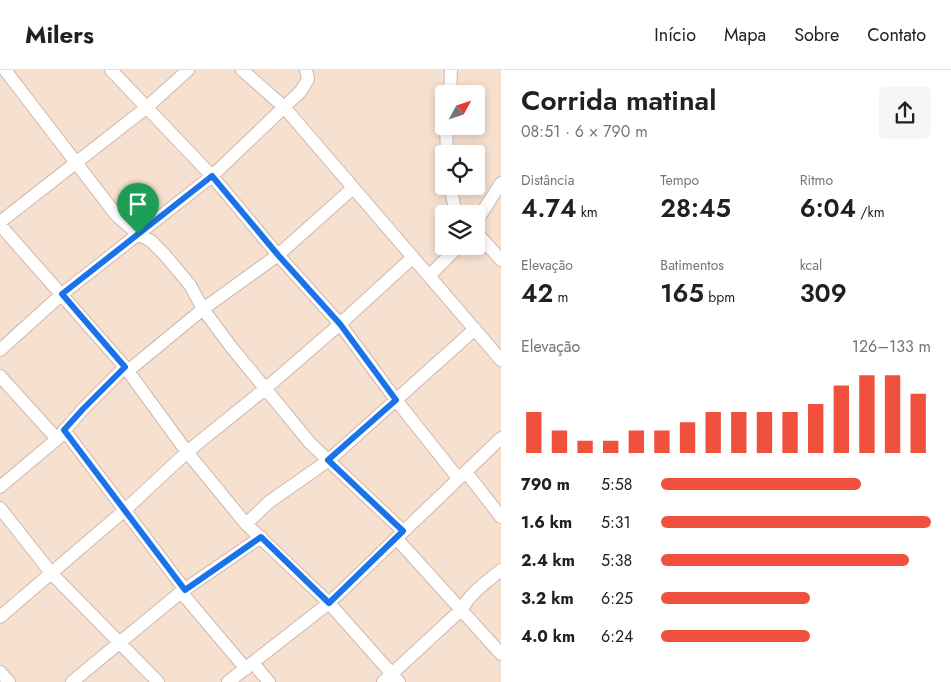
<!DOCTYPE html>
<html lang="pt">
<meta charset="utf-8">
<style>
:root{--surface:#fff;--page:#f6f6f6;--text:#202124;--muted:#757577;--line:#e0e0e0;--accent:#f0503e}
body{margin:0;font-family:Jost,sans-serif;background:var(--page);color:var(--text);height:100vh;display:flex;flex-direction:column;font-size:19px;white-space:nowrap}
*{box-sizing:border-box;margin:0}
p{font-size:16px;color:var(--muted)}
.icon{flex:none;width:28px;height:28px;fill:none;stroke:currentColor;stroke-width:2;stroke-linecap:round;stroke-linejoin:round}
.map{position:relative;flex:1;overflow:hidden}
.details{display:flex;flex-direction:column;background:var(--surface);width:450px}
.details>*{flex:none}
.needle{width:32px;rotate:50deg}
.fabs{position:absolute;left:435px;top:15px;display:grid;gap:10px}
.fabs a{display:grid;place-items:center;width:50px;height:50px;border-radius:5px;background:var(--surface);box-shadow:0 2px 8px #0003;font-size:25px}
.pin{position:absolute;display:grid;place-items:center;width:42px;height:42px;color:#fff;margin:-51px -21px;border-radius:50% 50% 50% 0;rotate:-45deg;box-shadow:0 0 5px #0007}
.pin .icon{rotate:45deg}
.round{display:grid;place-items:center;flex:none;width:52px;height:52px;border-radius:5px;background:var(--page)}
.head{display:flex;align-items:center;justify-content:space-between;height:85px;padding:0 20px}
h1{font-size:28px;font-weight:600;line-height:38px}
.stats{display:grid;grid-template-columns:repeat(3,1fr);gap:8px;height:85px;padding:5px 20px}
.stats div{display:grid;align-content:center}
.stats b{font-size:25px;font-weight:600}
.stats small{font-size:14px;font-weight:400}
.stats p{font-size:14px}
.chart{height:140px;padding:10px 20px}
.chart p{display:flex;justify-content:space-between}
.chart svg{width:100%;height:90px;margin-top:5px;stroke:var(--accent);stroke-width:6}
ul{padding:0 20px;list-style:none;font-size:16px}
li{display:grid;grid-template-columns:80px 60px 1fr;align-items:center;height:38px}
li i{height:12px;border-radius:6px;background:var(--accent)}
header{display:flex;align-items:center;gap:30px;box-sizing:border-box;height:70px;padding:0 25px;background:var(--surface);border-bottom:1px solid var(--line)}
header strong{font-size:24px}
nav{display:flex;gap:28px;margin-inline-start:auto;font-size:18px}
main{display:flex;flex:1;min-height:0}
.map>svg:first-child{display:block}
</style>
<header>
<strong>Milers</strong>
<nav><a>Início</a><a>Mapa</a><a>Sobre</a><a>Contato</a></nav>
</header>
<main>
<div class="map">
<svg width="501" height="612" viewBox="0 0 501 612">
<rect width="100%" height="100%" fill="#feefe2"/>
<path fill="#f6e0cf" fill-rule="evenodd" d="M 0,0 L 501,0 L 501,612 L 0,612 ZM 444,24 L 476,24 L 476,56 L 444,56 ZM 444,84 L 476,84 L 476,116 L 444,116 ZM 444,144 L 476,144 L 476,176 L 444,176 Z"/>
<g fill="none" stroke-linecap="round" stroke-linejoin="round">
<g stroke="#d2b7aa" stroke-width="14">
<path id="minor" d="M 5,0 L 117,146 L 138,164 L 151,171 L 164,184 L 190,215 L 203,239 L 232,278 L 310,373 L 403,461
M 111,0 L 212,106 L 278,185 L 340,254 L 396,330 L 458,408
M 242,0 L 284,37 L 501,290
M 450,24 L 451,0
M 446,56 L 447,84
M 450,116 L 456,144
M 0,152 L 146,38 L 188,0
M 476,152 L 501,113
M 0,155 L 125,297 L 187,382 L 246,454 L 329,533 L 399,612
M 476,162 L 501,190
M 429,206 L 459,176
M 0,280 L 62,224 L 212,106 L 301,21 L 308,9 L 306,0
M 128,301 L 203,239 L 278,185 L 353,118
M 0,306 L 57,369
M 64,360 L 185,520
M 466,402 L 501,447
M 0,417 L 57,369 L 83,339 L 125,297
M 0,438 L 52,504 L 158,612
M 246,454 L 269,432 L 329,390 L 475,259
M 397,469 L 501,584
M 181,522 L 246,599
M 0,547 L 125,440 L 187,382 L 265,319 L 340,254 L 412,188
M 253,593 L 269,612
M 0,602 L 9,612
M 72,612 L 181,522 L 261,467
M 228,612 L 329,533 L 501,368
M 383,612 L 462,539 C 471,522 487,512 501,500"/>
</g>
<use href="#minor" stroke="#fff" stroke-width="12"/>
</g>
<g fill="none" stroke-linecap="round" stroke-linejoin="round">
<g stroke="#fff" stroke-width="10">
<path id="route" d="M 212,106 L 278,185 L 340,254 L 396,330 L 328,390 L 403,461 L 329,533 L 261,467 L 185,520 L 64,360 L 83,339 L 125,297 L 62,224 Z"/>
</g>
<use href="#route" stroke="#1a73e8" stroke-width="6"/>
</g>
</svg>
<div class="fabs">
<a><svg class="needle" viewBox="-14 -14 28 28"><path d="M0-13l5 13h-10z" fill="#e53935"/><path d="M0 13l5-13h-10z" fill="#757577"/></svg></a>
<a><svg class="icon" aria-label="locate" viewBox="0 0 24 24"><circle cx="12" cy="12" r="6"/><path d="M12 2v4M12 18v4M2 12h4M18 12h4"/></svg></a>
<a><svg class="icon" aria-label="layers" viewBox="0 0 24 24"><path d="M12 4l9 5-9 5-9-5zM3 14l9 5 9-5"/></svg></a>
</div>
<div class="pin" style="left:138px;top:164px;background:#1e9e55"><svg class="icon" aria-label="arrive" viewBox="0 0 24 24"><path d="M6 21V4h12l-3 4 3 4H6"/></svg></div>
</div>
<section class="details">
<div class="head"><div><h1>Corrida matinal</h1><p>08:51 · 6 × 790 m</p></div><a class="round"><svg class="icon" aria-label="share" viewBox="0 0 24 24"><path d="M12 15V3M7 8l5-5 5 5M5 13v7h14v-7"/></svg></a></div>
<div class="stats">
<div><p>Distância</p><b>4.74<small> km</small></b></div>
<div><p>Tempo</p><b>28:45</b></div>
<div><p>Ritmo</p><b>6:04<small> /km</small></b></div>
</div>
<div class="stats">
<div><p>Elevação</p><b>42<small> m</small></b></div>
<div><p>Batimentos</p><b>165<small> bpm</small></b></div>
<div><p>kcal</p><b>309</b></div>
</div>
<div class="chart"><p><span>Elevação</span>126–133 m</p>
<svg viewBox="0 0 160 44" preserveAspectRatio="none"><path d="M5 44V24M15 44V33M25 44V38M35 44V38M45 44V33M55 44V33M65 44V29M75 44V24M85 44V24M95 44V24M105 44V24M115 44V20M125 44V11M135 44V6M145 44V6M155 44V15"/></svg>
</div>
<ul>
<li><b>790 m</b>5:58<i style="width:74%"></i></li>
<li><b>1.6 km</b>5:31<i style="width:100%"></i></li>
<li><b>2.4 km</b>5:38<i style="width:92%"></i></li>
<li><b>3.2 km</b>6:25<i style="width:55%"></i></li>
<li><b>4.0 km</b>6:24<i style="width:55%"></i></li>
</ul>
</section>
</main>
